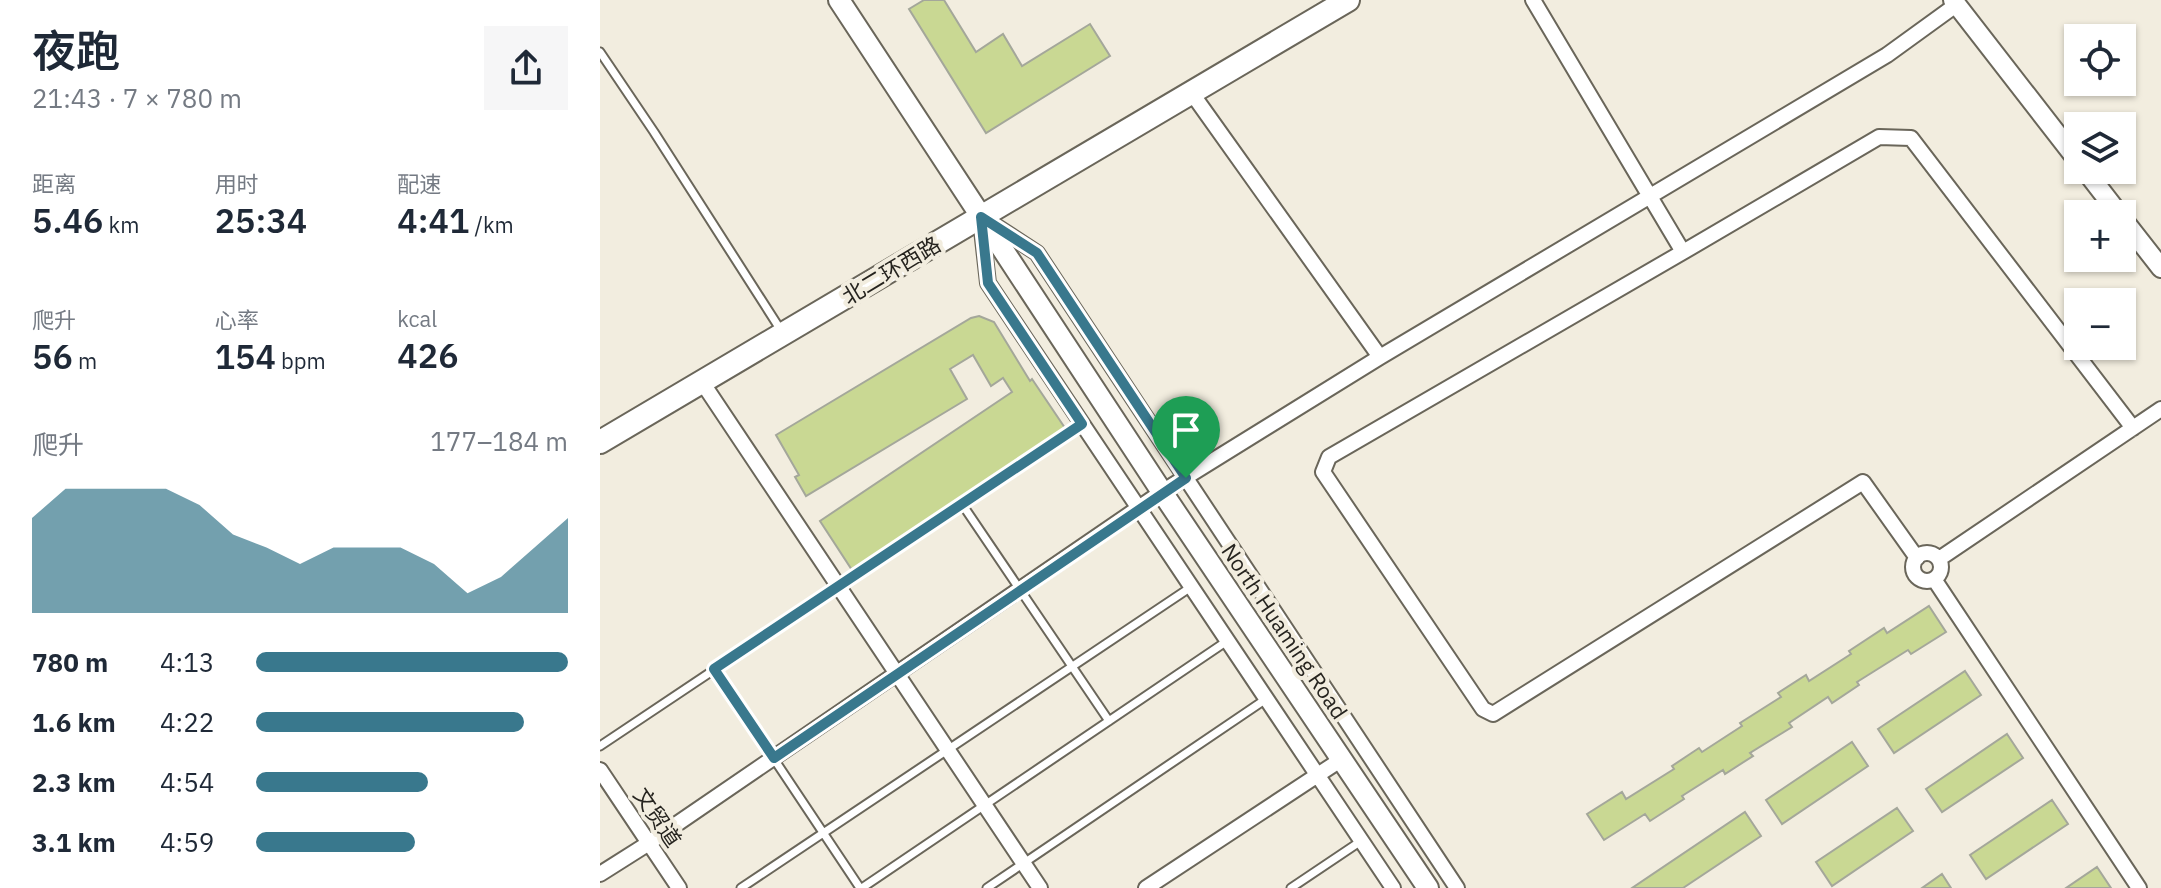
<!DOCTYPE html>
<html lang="zh">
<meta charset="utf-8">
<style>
:root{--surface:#fff;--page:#f6f6f7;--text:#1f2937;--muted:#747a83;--accent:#39788d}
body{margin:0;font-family:"IBM Plex Sans","Noto Sans SC",sans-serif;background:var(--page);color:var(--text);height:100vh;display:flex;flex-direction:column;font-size:30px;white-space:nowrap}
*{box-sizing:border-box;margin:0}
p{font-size:26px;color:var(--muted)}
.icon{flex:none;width:44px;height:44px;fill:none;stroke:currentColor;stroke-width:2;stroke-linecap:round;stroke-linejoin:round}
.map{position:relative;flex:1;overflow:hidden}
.details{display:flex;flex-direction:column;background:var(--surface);width:600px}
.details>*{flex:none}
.controls{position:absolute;left:1464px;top:24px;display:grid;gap:16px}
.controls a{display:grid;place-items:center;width:72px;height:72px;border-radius:0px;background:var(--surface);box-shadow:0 2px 6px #0004;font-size:40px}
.pin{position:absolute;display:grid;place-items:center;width:68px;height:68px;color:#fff;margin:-82px -34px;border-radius:50% 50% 50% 0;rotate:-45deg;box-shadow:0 0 8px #0007}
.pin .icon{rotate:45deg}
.round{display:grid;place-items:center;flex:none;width:84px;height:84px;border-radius:0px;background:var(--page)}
.head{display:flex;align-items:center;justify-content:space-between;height:136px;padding:0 32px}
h1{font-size:44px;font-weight:600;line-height:60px}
.stats{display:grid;grid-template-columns:repeat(3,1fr);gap:12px;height:136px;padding:8px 32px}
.stats div{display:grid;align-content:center}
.stats b{font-size:34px;font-weight:600}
.stats small{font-size:22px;font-weight:400}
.stats p{font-size:22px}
.chart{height:224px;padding:16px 32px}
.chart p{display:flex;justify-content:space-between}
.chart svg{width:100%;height:144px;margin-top:8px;fill:var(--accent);opacity:.7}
ul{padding:0 32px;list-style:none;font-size:26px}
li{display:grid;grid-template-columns:128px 96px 1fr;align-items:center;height:60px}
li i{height:20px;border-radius:10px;background:var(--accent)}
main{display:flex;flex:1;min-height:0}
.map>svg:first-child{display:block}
</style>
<main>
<section class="details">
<div class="head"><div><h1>夜跑</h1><p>21:43 · 7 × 780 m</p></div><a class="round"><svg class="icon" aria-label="share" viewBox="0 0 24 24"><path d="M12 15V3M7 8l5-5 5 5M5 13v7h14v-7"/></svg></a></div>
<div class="stats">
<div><p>距离</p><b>5.46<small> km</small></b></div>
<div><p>用时</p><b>25:34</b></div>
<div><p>配速</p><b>4:41<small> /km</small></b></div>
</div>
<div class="stats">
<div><p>爬升</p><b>56<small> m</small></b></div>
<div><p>心率</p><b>154<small> bpm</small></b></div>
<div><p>kcal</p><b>426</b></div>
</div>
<div class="chart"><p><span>爬升</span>177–184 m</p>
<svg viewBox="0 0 160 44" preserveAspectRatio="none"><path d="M0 44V15L10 6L20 6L30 6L40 6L50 11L60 20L70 24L80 29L90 24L100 24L110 24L120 29L130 38L140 33L150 24L160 15V44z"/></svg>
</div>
<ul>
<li><b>780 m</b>4:13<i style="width:100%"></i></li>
<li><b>1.6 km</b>4:22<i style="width:86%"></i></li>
<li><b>2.3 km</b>4:54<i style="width:55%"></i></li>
<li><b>3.1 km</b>4:59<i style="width:51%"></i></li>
</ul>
</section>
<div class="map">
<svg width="1561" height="888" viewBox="0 0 1561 888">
<rect width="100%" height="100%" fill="#f2eddf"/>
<path fill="#c9d893" stroke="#a4a79a" stroke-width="2" d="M 324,0 L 344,0 L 376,52 L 403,34 L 422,66 L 490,24 L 510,56 L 386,133 L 309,9 Z
M 379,316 L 394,322 L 430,381 L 432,379 L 465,428 L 252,570 L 220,521 L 412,392 L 403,378 L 391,386 L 373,355 L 350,369 L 367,399 L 206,496 L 195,477 L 199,475 L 176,435 L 371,318 Z
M 1329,606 L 1346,632 L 1311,654 L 1308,650 L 1257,682 L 1259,685 L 1232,703 L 1228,697 L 1189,723 L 1192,727 L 1150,753 L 1153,756 L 1125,774 L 1123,770 L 1082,796 L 1084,799 L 1050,821 L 1045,814 L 1004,840 L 987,814 L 1022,792 L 1026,799 L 1074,769 L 1072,766 L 1099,748 L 1102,752 L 1142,726 L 1140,723 L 1181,697 L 1178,693 L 1206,675 L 1209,681 L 1251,654 L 1249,651 L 1284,628 L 1287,633 Z
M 1365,671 L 1381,695 L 1294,753 L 1278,729 Z
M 1407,734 L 1423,758 L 1342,812 L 1326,789 Z
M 1252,742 L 1268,766 L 1182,824 L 1166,800 Z
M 1452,800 L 1468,824 L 1386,879 L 1370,855 Z
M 1297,808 L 1313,831 L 1232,886 L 1216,862 Z
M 1145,812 L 1161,836 L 1083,888 L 1032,888 Z
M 1497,867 L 1511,888 L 1466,888 Z
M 1342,874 L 1351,888 L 1322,888 Z"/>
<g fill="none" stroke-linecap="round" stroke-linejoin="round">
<g stroke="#6a665a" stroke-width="11">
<path id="service" d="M 0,52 L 54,132 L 182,332
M 362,504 L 509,721
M 114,669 L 260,888
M 0,746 L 482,424
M 141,888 L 591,587
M 262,888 L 627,641
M 387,888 L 666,699
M 691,888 L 761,841"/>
</g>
<g stroke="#6a665a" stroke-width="18">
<path id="minor" d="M 933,0 L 1083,252 L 729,457 L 723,472 L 883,709 L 893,714 L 1263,482 L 1317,558
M 591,92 L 780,357
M 381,221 L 388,283 L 793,888
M 388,221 L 437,253 L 857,888
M 1083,252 L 1279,137 L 1311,138 L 1533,428
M 102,382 L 440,888
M1313 567a14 14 0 1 1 28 0a14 14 0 1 1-28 0Z
M 1339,559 L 1561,409
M 1334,579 L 1539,888
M 0,770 L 79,888
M 0,874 L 49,843 L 562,492 L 780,357 L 1287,55 L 1356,5
M 546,888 L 742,759"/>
</g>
<g stroke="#6a665a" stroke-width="22">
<path id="secondary" d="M 1353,0 L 1478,161
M 1485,170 L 1519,214
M 1522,218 L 1561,268"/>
</g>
<g stroke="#6a665a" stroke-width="24">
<path id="primary" d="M 239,0 L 562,492 L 828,888"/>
</g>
<g stroke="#6a665a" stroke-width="26">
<path id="trunk" d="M 0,442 L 748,0"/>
</g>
<use href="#service" stroke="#fff" stroke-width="7"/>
<use href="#minor" stroke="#fff" stroke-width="14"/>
<use href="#secondary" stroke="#fff" stroke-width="18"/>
<use href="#primary" stroke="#fff" stroke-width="20"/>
<use href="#trunk" stroke="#fff" stroke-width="22"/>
</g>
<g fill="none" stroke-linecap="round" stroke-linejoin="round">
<g stroke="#fff" stroke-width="16">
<path id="route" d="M 381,217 L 437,253 L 586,478 L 174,758 L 114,669 L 482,424 L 388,283 Z"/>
</g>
<use href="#route" stroke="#39788d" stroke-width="10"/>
</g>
<g text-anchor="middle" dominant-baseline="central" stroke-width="8" stroke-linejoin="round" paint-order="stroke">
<g font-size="22" fill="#26241f" stroke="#f2eddf">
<text transform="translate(291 270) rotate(-31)">北二环西路</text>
<text transform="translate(685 631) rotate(56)">North Huaming Road</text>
<text transform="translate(58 817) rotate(56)">文贸道</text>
</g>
</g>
</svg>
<div class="controls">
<a><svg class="icon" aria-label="locate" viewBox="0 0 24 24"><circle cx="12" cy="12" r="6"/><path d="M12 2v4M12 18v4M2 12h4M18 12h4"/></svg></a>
<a><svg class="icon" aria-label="layers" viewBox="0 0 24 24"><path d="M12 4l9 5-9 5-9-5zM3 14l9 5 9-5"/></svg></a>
<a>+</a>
<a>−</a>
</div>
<div class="pin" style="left:586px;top:478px;background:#1e9e55"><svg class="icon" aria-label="arrive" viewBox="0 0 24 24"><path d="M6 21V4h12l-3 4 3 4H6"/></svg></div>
</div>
</main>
